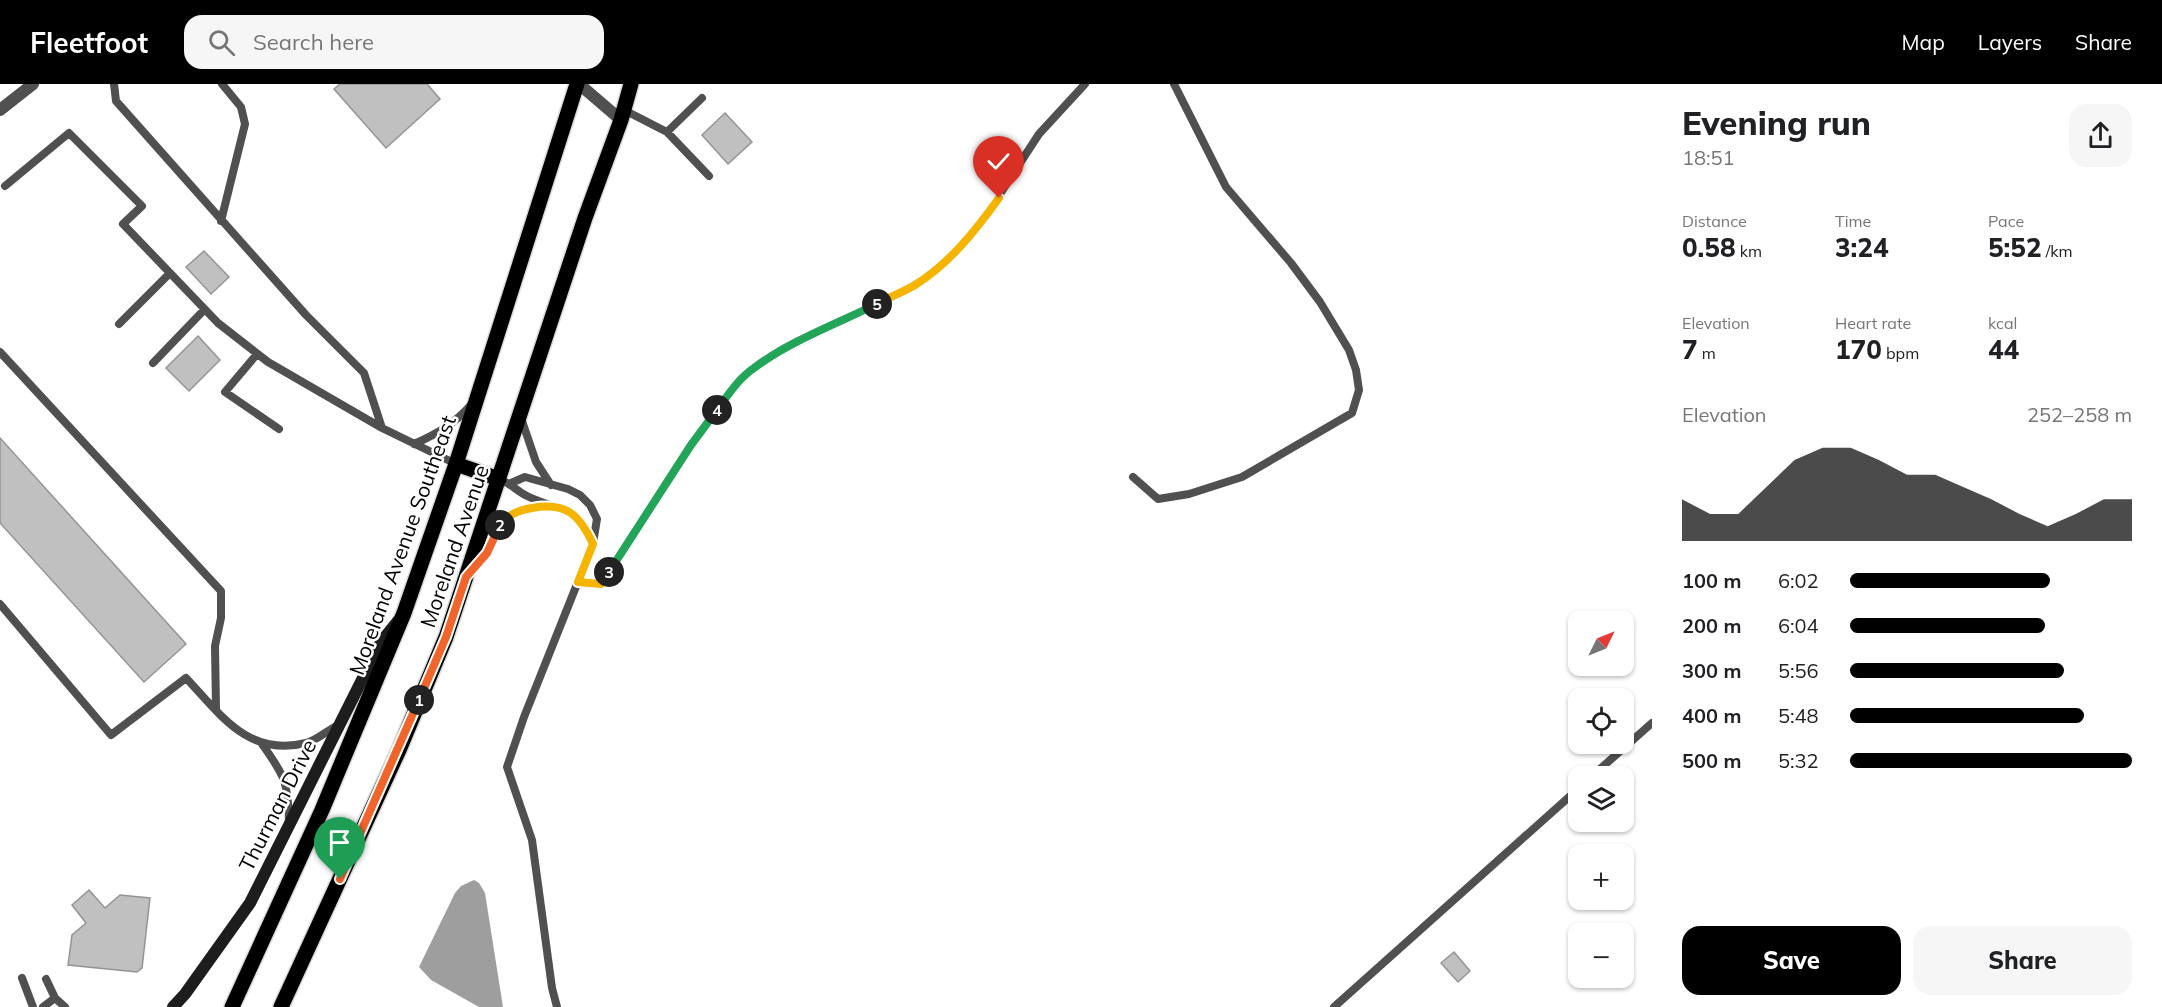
<!DOCTYPE html>
<meta charset="utf-8">
<style>
:root{--surface:#fff;--page:#f6f6f6;--text:#202124;--muted:#757577;--accent:#000}
body{margin:0;font-family:Mulish,sans-serif;background:var(--page);color:var(--text);height:100vh;display:flex;flex-direction:column;font-size:22px;white-space:nowrap}
*{box-sizing:border-box;margin:0}
p{font-size:20px;color:var(--muted)}
.icon{flex:none;width:33px;height:33px;fill:none;stroke:currentColor;stroke-width:2;stroke-linecap:round;stroke-linejoin:round}
.map{position:relative;flex:1;overflow:hidden}
.panel{display:flex;flex-direction:column;background:var(--surface);width:510px}
.panel>*{flex:none}
.needle{width:39px;rotate:47deg}
.buttons{position:absolute;left:1568px;top:526px;display:grid;gap:12px}
.buttons a{display:grid;place-items:center;width:66px;height:66px;border-radius:12px;background:var(--surface);box-shadow:0 2px 4px #0004;font-size:30px}
.pin{position:absolute;display:grid;place-items:center;width:51px;height:51px;color:#fff;margin:-62px -26px;border-radius:50% 50% 50% 0;rotate:-45deg;box-shadow:0 0 6px #0007}
.pin .icon{rotate:45deg}
.km{position:absolute;width:30px;height:30px;margin:-15px;border-radius:50%;background:#222;color:#fff;font-size:16px;line-height:30px;text-align:center}
.round{display:grid;place-items:center;flex:none;width:63px;height:63px;border-radius:18px;background:var(--page)}
.overview{display:flex;align-items:center;justify-content:space-between;height:102px;padding:0 30px}
h1{font-size:33px;font-weight:800;line-height:45px}
.stats{display:grid;grid-template-columns:repeat(3,1fr);gap:9px;height:102px;padding:6px 30px}
.stats div{display:grid;align-content:center}
.stats b{font-size:26px;font-weight:800}
.stats small{font-size:16px;font-weight:400}
.stats p{font-size:16px}
.chart{height:168px;padding:12px 30px}
.chart p{display:flex;justify-content:space-between}
.chart svg{width:100%;height:108px;margin-top:6px;fill:var(--accent);opacity:.7}
.cta{display:flex;gap:12px;margin-top:auto;padding:12px 30px}
.cta a{flex:1;height:69px;border-radius:18px;background:var(--accent);color:#fff;font-size:24px;font-weight:800;line-height:69px;text-align:center}
.cta a+a{background:var(--page);color:var(--text)}
ul{padding:0 30px;list-style:none;font-size:20px}
li{display:grid;grid-template-columns:96px 72px 1fr;align-items:center;height:45px}
li i{height:15px;border-radius:8px;background:var(--accent)}
header{display:flex;align-items:center;gap:36px;box-sizing:border-box;height:84px;padding:0 30px;background:var(--accent);color:#fff}
header strong{font-size:28px}
nav{display:flex;gap:33px;margin-inline-start:auto;font-size:21px}
.search{width:420px;height:54px;background:var(--page);display:flex;align-items:center;gap:15px;box-sizing:border-box;padding:0 21px;border-radius:18px;color:var(--muted);font-size:22px}
main{display:flex;flex:1;min-height:0}
.map>svg:first-child{display:block}
</style>
<header>
<strong>Fleetfoot</strong>
<div class="search"><svg class="icon" aria-label="search" viewBox="0 0 24 24"><circle cx="10" cy="10" r="6"/><path d="M15 15l6 6"/></svg>Search here</div>
<nav><a>Map</a><a>Layers</a><a>Share</a></nav>
</header>
<main>
<div class="map">
<svg width="1652" height="923" viewBox="0 0 1652 923">
<rect width="100%" height="100%" fill="#fff"/>
<path fill="#9e9e9e" d="M 474,796 L 479,799 L 485,809 L 503,923 L 479,923 L 431,896 L 419,883 L 455,809 L 461,802 Z"/>
<path fill="#c0c0c0" stroke="#949494" stroke-width="1.5" d="M 340,0 L 427,0 L 440,15 L 386,64 L 334,5 Z
M 725,29 L 752,58 L 728,80 L 702,51 Z
M 204,167 L 229,193 L 211,210 L 186,183 Z
M 198,252 L 220,276 L 189,307 L 166,284 Z
M 0,354 L 186,560 L 144,598 L 0,439 Z
M 89,806 L 105,824 L 120,811 L 150,814 L 142,884 L 137,888 L 68,881 L 72,851 L 86,839 L 72,821 Z
M 1454,868 L 1470,887 L 1458,898 L 1441,879 Z"/>
<g fill="none" stroke-linecap="round" stroke-linejoin="round">
<g stroke="#dbdbdb" stroke-width="18">
<path id="primary" d="M 456,380 L 499,395
M 232,923 L 322,726 L 404,529 L 456,380 L 577,0
M 281,923 L 399,666 L 446,553 L 585,134 L 621,36 L 631,0"/>
</g>
<path stroke="#505050" stroke-width="8" d="M 114,0 L 116,17 L 306,231 L 364,289 L 382,344
M 624,26 L 667,48 L 709,92
M 667,48 L 702,14
M 5,102 L 69,49 L 142,122 L 123,140 L 218,239 L 268,278 L 382,344 L 456,380
M 221,137 L 245,40 L 241,23 L 222,0
M 119,240 L 169,190
M 0,268 L 221,507 L 221,534 L 215,562 L 216,625
M 257,270 L 225,308 L 279,345
M 153,279 L 204,226
M 521,334 L 536,378 L 551,401
M 414,360 C 437,350 454,340 471,321
M 1133,393 L 1158,415 L 1189,410 L 1242,393 L 1352,329 L 1359,306 L 1356,286 L 1349,266 L 1320,218 L 1291,179 L 1226,103 L 1174,0
M 499,395 C 510,399 517,407 527,412 C 561,428 576,421 593,460 L 524,633 L 507,683 L 532,756 L 552,904 L 557,923
M 511,399 L 525,393 L 568,405 L 580,411 L 590,421 L 597,435 L 593,459
M 473,485 L 487,469 L 495,448 L 507,432 L 526,425 L 546,422
M 578,498 L 601,500 C 624,465 646,430 669,395 C 698,350 727,301 772,272 L 915,201 L 939,183 L 981,139 L 1039,50 L 1085,0
M 0,520 L 111,651 L 186,594 C 221,631 248,673 306,659 C 316,657 328,646 338,641
M 262,660 C 285,692 288,698 289,738
M 1591,693 L 1652,639
M 22,894 L 33,923
M 46,895 L 55,914 L 65,923
M 43,923 L 55,914
M 1334,923 L 1578,705"/>
<path stroke="#505050" stroke-width="12" d="M 579,0 L 621,36
M 0,26 L 33,0"/>
<path stroke="#1d1d1d" stroke-width="12" d="M 173,923 L 185,910 L 250,819 L 381,558 L 398,537"/>
<use href="#primary" stroke="#000" stroke-width="15"/>
</g>
<g fill="none" stroke-linecap="round" stroke-linejoin="round">
<g stroke="#fff" stroke-width="12">
<path id="split-1" d="M 340,795 L 419,616"/>
</g>
<g stroke="#fff" stroke-width="12">
<path id="split-2" d="M 419,616 L 446,553 L 466,493 L 487,469 L 500,441"/>
</g>
<g stroke="#fff" stroke-width="12">
<path id="split-3" d="M 500,441 C 508,430 519,426 532,424 C 566,418 579,430 593,460 L 578,498 L 601,500 L 609,488"/>
</g>
<g stroke="#fff" stroke-width="12">
<path id="split-4" d="M 609,488 L 691,361 L 717,326"/>
</g>
<g stroke="#fff" stroke-width="12">
<path id="split-5" d="M 717,326 C 728,311 738,295 754,284 C 790,257 836,240 877,220"/>
</g>
<g stroke="#fff" stroke-width="12">
<path id="split-6" d="M 877,220 C 890,213 903,208 915,201 C 949,180 976,146 999,114"/>
</g>
<use href="#split-1" stroke="#f0652b" stroke-width="8"/>
<use href="#split-2" stroke="#f0652b" stroke-width="8"/>
<use href="#split-3" stroke="#f5b400" stroke-width="8"/>
<use href="#split-4" stroke="#22a559" stroke-width="8"/>
<use href="#split-5" stroke="#22a559" stroke-width="8"/>
<use href="#split-6" stroke="#f5b400" stroke-width="8"/>
</g>
<g text-anchor="middle" dominant-baseline="central" stroke-width="5" stroke-linejoin="round" paint-order="stroke">
<g font-size="21" fill="#000" stroke="#fff">
<text transform="translate(402 461) rotate(-70)">Moreland Avenue Southeast</text>
<text transform="translate(454 462) rotate(-71)">Moreland Avenue</text>
<text transform="translate(277 721) rotate(-63)">Thurman Drive</text>
</g>
</g>
</svg>
<div class="buttons">
<a><svg class="needle" viewBox="-14 -14 28 28"><path d="M0-13l5 13h-10z" fill="#e53935"/><path d="M0 13l5-13h-10z" fill="#757577"/></svg></a>
<a><svg class="icon" aria-label="locate" viewBox="0 0 24 24"><circle cx="12" cy="12" r="6"/><path d="M12 2v4M12 18v4M2 12h4M18 12h4"/></svg></a>
<a><svg class="icon" aria-label="layers" viewBox="0 0 24 24"><path d="M12 4l9 5-9 5-9-5zM3 14l9 5 9-5"/></svg></a>
<a>+</a>
<a>−</a>
</div>
<div class="pin" style="left:340px;top:795px;background:#1e9e55"><svg class="icon" aria-label="arrive" viewBox="0 0 24 24"><path d="M6 21V4h12l-3 4 3 4H6"/></svg></div>
<div class="pin" style="left:999px;top:114px;background:#d93025"><svg class="icon" aria-label="check" viewBox="0 0 24 24"><path d="M5 12l5 5 9-10"/></svg></div>
<b class="km" style="left:419px;top:616px">1</b>
<b class="km" style="left:500px;top:441px">2</b>
<b class="km" style="left:609px;top:488px">3</b>
<b class="km" style="left:717px;top:326px">4</b>
<b class="km" style="left:877px;top:220px">5</b>
</div>
<section class="panel">
<div class="overview"><div><h1>Evening run</h1><p>18:51</p></div><a class="round"><svg class="icon" aria-label="share" viewBox="0 0 24 24"><path d="M12 15V3M7 8l5-5 5 5M5 13v7h14v-7"/></svg></a></div>
<div class="stats">
<div><p>Distance</p><b>0.58<small> km</small></b></div>
<div><p>Time</p><b>3:24</b></div>
<div><p>Pace</p><b>5:52<small> /km</small></b></div>
</div>
<div class="stats">
<div><p>Elevation</p><b>7<small> m</small></b></div>
<div><p>Heart rate</p><b>170<small> bpm</small></b></div>
<div><p>kcal</p><b>44</b></div>
</div>
<div class="chart"><p><span>Elevation</span>252–258 m</p>
<svg viewBox="0 0 160 44" preserveAspectRatio="none"><path d="M0 44V27L10 33L20 33L30 22L40 11L50 6L60 6L70 11L80 17L90 17L100 22L110 27L120 33L130 38L140 33L150 27L160 27V44z"/></svg>
</div>
<ul>
<li><b>100 m</b>6:02<i style="width:71%"></i></li>
<li><b>200 m</b>6:04<i style="width:69%"></i></li>
<li><b>300 m</b>5:56<i style="width:76%"></i></li>
<li><b>400 m</b>5:48<i style="width:83%"></i></li>
<li><b>500 m</b>5:32<i style="width:100%"></i></li>
</ul>
<div class="cta"><a>Save</a><a>Share</a></div>
</section>
</main>
